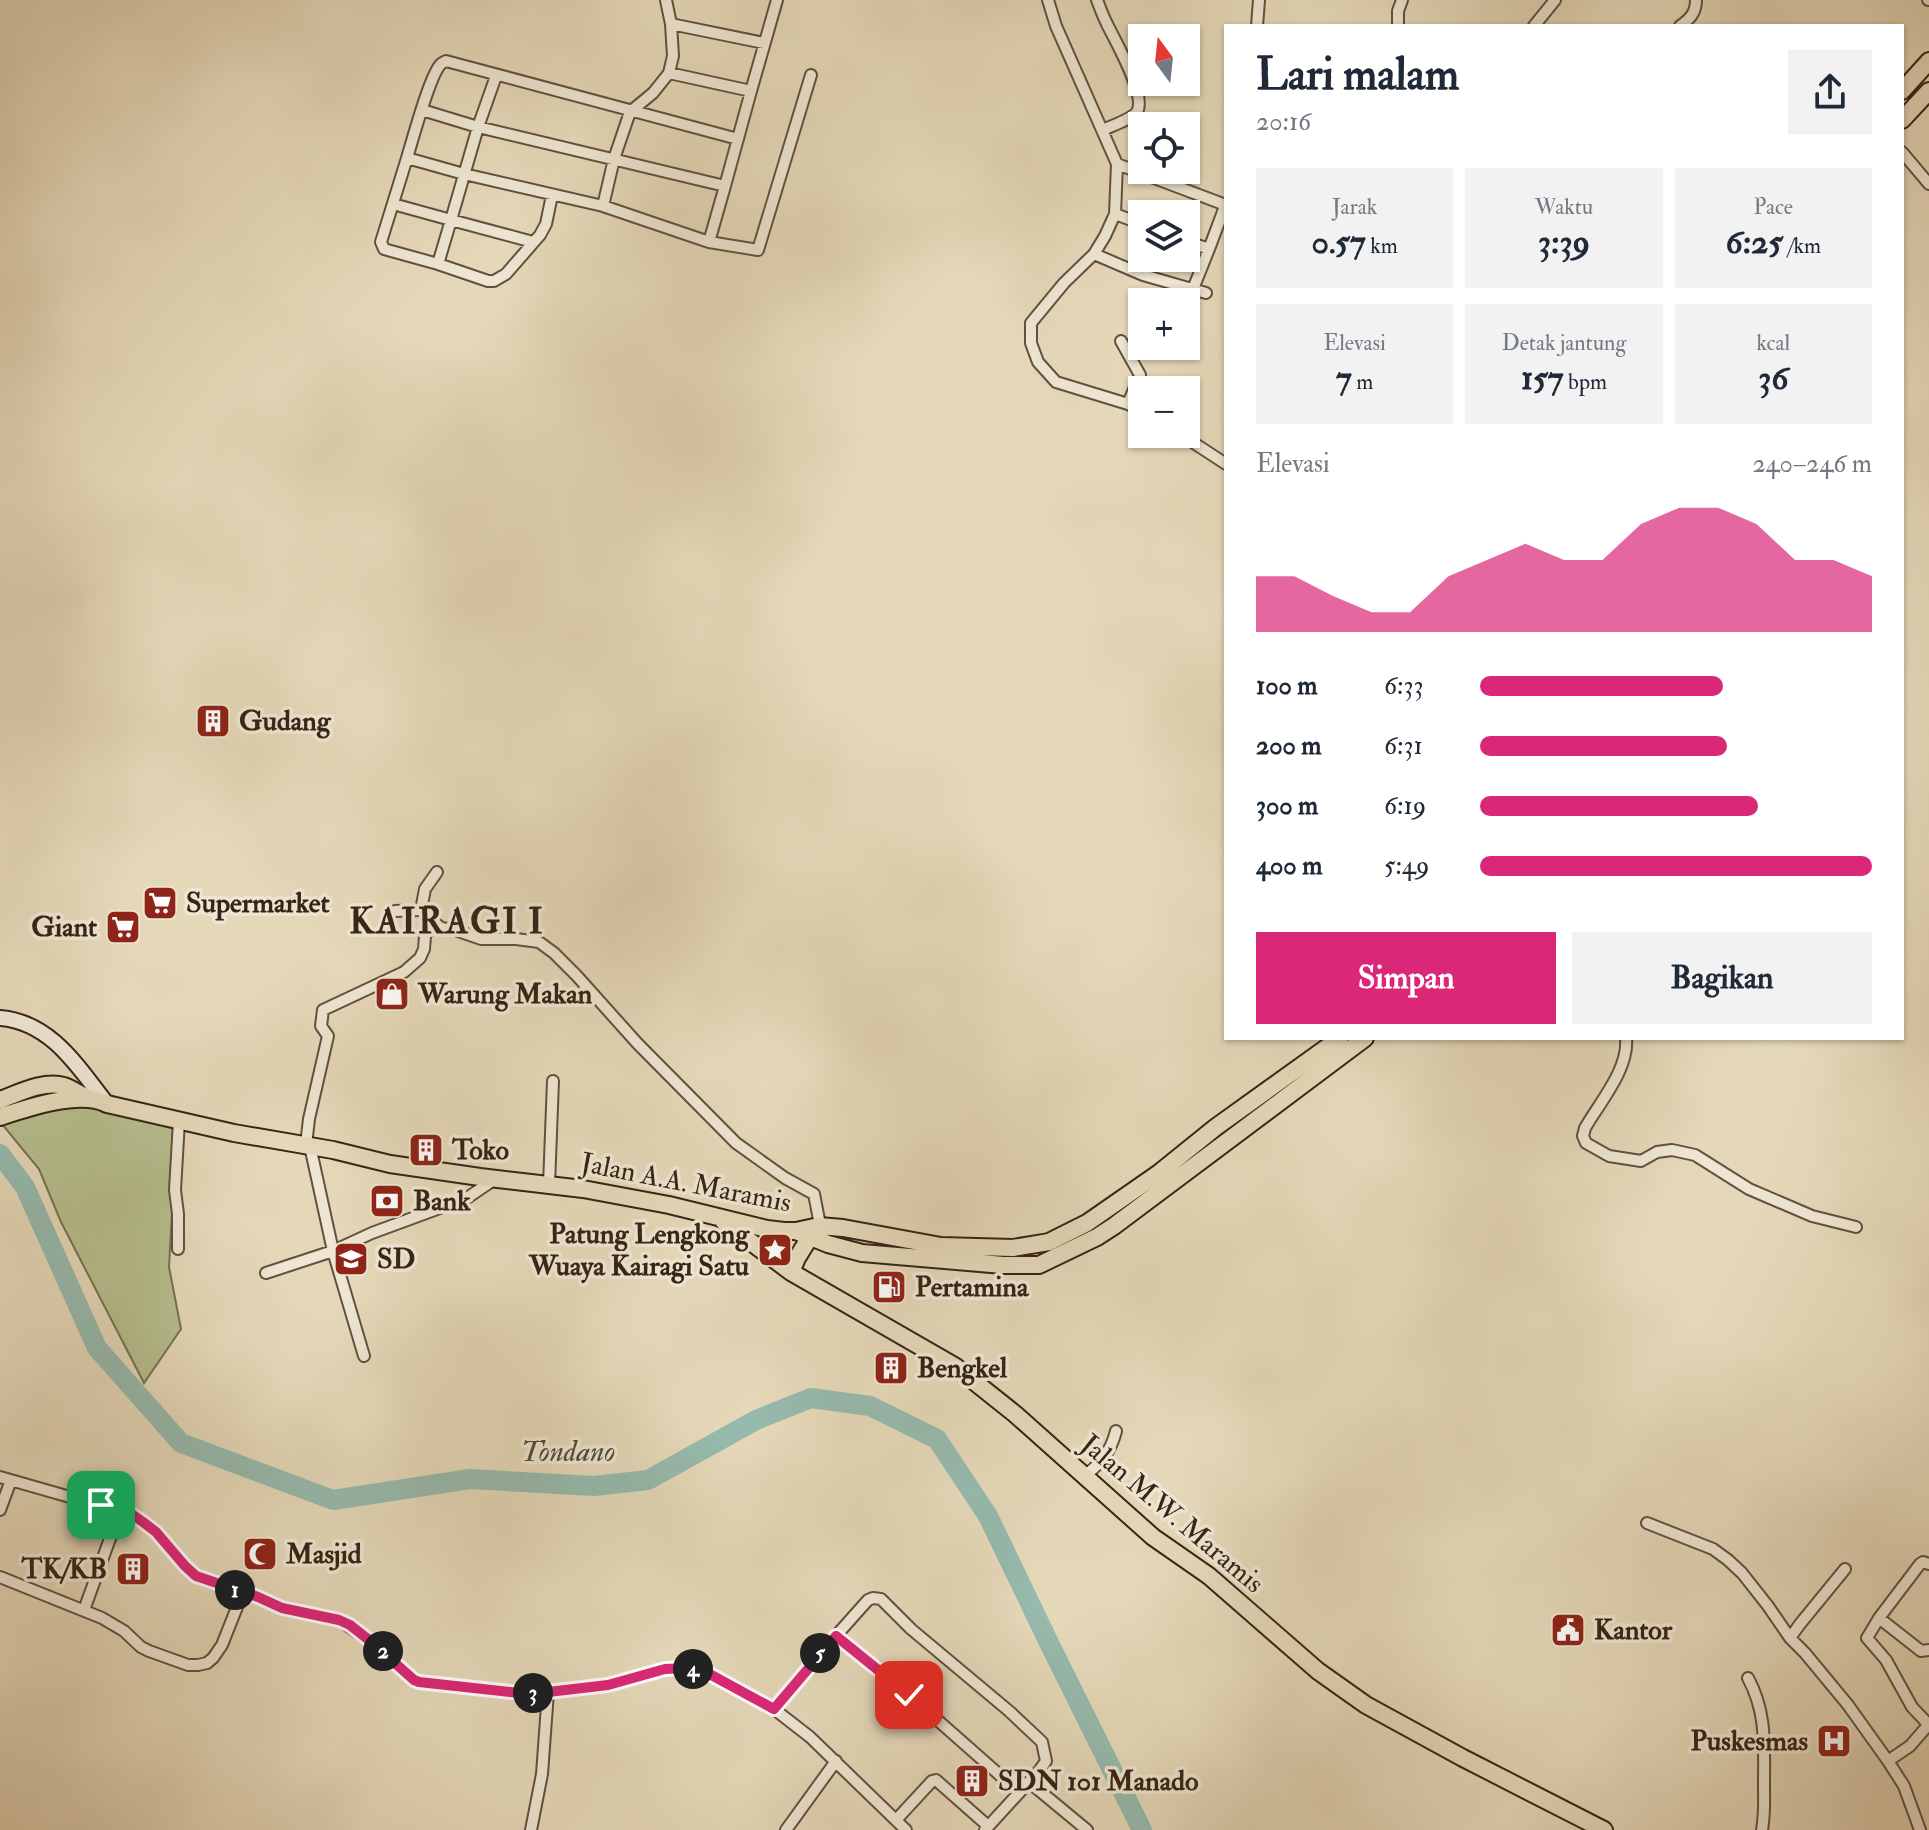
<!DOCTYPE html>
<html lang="id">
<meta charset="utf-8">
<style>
:root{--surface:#fff;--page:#f2f2f3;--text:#1f2937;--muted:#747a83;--accent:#db2777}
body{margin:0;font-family:"IM FELL Double Pica",serif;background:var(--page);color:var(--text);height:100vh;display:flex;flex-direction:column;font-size:30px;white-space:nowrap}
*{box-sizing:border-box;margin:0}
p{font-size:26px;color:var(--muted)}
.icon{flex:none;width:44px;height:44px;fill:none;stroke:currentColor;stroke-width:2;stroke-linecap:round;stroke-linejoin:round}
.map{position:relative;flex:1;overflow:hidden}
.details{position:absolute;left:1224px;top:24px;width:680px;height:1016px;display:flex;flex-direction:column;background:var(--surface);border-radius:0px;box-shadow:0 2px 6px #0004}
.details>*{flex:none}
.needle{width:52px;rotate:345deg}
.controls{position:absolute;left:1128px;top:24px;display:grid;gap:16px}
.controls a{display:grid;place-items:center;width:72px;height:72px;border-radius:0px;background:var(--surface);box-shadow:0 2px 6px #0004;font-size:40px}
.pin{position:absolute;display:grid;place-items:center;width:68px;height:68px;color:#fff;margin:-34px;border-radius:16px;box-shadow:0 4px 12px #0006}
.km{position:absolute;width:40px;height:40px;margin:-20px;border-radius:50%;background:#222;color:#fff;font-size:22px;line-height:40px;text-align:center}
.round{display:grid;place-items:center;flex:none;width:84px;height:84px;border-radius:0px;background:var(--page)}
.summary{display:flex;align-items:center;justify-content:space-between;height:136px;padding:0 32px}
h1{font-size:44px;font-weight:700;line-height:60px}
.metrics{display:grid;grid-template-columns:repeat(3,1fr);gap:12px;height:136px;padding:8px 32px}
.metrics div{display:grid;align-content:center;border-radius:0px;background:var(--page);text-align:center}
.metrics b{font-size:34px;font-weight:700}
.metrics small{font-size:22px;font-weight:400}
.metrics p{font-size:22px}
.chart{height:224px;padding:16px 32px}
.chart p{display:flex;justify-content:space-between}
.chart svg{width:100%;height:144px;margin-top:8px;fill:var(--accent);opacity:.7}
.primary-button{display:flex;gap:16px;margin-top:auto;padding:16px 32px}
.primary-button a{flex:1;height:92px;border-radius:0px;background:var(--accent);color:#fff;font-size:32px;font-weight:700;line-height:92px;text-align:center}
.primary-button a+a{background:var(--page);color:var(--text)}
ul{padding:0 32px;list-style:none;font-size:26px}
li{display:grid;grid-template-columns:128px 96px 1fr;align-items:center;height:60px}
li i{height:20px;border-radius:10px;background:var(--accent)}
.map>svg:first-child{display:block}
</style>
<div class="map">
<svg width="1929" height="1830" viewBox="0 0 1929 1830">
<rect width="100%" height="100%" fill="#e5d8b9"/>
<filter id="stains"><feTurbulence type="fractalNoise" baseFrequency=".0025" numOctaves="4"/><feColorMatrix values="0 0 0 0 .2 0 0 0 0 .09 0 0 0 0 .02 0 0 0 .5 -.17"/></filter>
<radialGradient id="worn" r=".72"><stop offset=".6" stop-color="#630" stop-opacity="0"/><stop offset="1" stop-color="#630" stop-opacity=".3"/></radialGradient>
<path fill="#b6be8e" stroke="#767152" stroke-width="2" d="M 62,1103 L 177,1121 L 169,1267 L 181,1329 L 144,1383 L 61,1222 L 39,1169 L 1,1123 Z"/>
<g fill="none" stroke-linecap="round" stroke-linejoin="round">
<path stroke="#96baad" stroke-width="20" d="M 0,1154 L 25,1187 L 97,1348 L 181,1443 L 333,1500 L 470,1479 L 594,1486 L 648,1480 L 756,1420 L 811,1398 L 870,1406 L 937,1439 L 988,1516 L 1050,1645 L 1142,1830"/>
<g stroke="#62513f" stroke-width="14">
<path id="minor" d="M 1048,0 L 1056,26 L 1117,164 L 1115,214
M 1097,0 C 1100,8 1103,16 1107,24 C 1115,41 1147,95 1137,112 C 1132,119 1111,126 1103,130
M 1928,0 L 1929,0
M 671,24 L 764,43
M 1257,26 L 1259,0
M 1398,26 L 1398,11 L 1402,0
M 1534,26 L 1555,0
M 1680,26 C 1690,19 1696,13 1696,0
M 669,73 L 751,91 L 725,186
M 496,76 L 478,127 L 451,220 L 533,242
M 751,91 L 777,0
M 1902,152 L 1929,184
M 407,158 C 412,142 430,74 441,64 C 442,63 444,62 446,61 L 738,139
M 1117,164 L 1223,204 L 1224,209 L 1209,249 L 1186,241
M 393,204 L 451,220 L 438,264 L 391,251 L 384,249 L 381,242 L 407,158 L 464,174 L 603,206 L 709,242 L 725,186 L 478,127 L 422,110
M 603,206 L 614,159 L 630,112 L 653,93 L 669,73 L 673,56 L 671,24 L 666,0
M 1142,224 L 1115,214 L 1105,236 L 1094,254 L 1143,275 L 1206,293
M 709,242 L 758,250 L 811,75
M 1094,254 L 1064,283 L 1031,323 L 1031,343 L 1038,362 L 1056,382 L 1128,404 L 1142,412
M 438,264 L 488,281 L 494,281 L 506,274 L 540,235 L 546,224 L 552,195
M 1193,289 L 1209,249
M 1121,341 L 1140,375 L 1128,404
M 1180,434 L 1226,464
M 395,911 L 421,910 L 425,889 L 437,872
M 1626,1038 C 1629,1069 1600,1102 1585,1128 L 1583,1136 L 1586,1143 L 1609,1156 L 1641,1161 L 1657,1152 L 1672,1150 L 1695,1155 L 1749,1189 L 1812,1216 L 1856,1227
M 306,1145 L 309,1119 L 328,1036 L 321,1026 L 323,1010 L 404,972 L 420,958 L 424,949 L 425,936 L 433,921 L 441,928 L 455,930 L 481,939 L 516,939 L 539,942 L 554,953 L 577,976 L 637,1043 L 736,1143 L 785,1178 L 814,1194 L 821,1230
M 310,1146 L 333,1251 L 364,1356
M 549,1185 L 553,1081
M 178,1249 L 178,1214 L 175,1190 L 179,1121
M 266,1273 L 333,1251 L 372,1233 L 467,1198 L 495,1179
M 1084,1476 C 1101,1464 1111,1451 1116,1431
M 0,1477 L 133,1515 L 156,1532 L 185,1566 L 196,1576 L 258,1597 L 282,1608 L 339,1620 L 369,1640 L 414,1680 L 419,1682 L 520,1693 L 548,1692 L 608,1685 L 665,1669 L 687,1668 L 704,1671 L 774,1709 L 810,1737 L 906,1830
M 0,1510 L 11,1480
M 1647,1523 L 1713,1549 L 1728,1560 L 1742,1573 L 1768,1606 L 1790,1638 L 1805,1653 L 1848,1705 L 1888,1761 L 1904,1786 L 1920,1830
M 0,1577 L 102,1618 L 124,1631 L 141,1647 L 149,1651 L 188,1665 L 198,1665 L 207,1663 L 213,1658 L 222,1645 L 243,1592
M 84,1610 L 120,1511
M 1879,1618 L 1921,1651 L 1929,1650
M 836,1636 L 909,1695 L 1019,1792
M 1790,1638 L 1800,1624 L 1845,1569
M 1748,1678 C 1767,1713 1764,1746 1764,1785 C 1764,1802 1765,1813 1762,1830
M 774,1709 L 818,1656 L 868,1600 L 873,1598 L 881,1599 L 911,1629 L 1009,1711 L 1042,1742 L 1046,1761 L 1039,1771 L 985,1830
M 1929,1725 L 1912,1707 L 1886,1660 L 1867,1638 L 1879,1618 L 1920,1564 L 1923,1562 L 1929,1564
M 1888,1761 L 1910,1746 L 1929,1724
M 1029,1782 L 1087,1830
M 896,1820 L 932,1781 L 936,1780 L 988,1826
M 531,1830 L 542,1774 L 548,1692
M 786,1830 L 836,1761"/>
</g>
<g stroke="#362416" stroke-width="18">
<path id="secondary" d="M 0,1018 C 51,1022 78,1067 107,1104"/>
</g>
<g stroke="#362416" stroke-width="20">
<path id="trunk" d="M 1902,91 L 1929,61
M 1902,120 L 1929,91
M 0,1100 C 19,1093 44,1080 64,1086 C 73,1089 81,1095 88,1099
M 0,1117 C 27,1108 80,1090 107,1104 L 234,1133 L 333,1150 L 390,1164 L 480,1177 L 583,1189 L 669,1205 L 767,1229 L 784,1231 L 796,1231 L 819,1226 L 843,1228 L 941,1246 L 1013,1248 L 1049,1242 L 1087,1223 L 1159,1173 L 1216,1127 L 1340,1038
M 724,1222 L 791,1272 L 956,1367 L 1015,1414 L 1153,1537 L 1209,1576 L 1318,1671 L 1366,1705 L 1463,1758 L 1604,1830
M 796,1231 L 828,1244 L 862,1253 L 1003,1265 L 1039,1265 L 1097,1237 L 1114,1226 L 1365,1038
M 791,1272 L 797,1258 L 810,1237"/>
</g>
<use href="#minor" stroke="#eee6d2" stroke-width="10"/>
<use href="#secondary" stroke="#eee6d2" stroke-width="14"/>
<use href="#trunk" stroke="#e5d8b9" stroke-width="16"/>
</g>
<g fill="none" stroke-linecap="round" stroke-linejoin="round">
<g stroke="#fff" stroke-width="16">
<path id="route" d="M 101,1505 L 133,1515 L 143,1522 L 156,1532 L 185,1566 L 196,1576 L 258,1597 L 282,1608 L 339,1620 L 350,1625 L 369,1640 L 414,1680 L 419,1682 L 520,1693 L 548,1692 L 608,1685 L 665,1669 L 687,1668 L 704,1671 L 774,1709 L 836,1636 L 909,1695"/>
</g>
<use href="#route" stroke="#db2777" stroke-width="10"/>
</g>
<defs>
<g id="building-square" transform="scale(1.8)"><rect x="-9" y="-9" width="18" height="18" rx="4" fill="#8f2418" stroke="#eee6d2"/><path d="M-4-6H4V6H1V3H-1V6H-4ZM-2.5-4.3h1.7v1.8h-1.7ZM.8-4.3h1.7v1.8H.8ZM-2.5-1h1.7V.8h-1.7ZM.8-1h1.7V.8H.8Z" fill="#fff"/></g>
<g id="supermarket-square" transform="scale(1.8)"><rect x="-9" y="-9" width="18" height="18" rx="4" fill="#8f2418" stroke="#eee6d2"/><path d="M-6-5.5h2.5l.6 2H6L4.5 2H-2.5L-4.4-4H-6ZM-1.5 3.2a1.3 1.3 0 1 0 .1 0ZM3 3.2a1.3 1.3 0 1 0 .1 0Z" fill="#fff"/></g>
<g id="shop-square" transform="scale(1.8)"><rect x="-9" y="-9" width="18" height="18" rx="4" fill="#8f2418" stroke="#eee6d2"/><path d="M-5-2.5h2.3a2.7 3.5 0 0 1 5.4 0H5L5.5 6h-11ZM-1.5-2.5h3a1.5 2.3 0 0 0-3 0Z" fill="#fff"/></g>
<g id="bank-square" transform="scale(1.8)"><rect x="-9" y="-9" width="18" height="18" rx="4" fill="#8f2418" stroke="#eee6d2"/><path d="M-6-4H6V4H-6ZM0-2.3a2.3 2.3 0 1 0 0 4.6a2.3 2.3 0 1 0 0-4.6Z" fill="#fff"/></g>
<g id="sight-square" transform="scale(1.8)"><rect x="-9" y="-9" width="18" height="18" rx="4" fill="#8f2418" stroke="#eee6d2"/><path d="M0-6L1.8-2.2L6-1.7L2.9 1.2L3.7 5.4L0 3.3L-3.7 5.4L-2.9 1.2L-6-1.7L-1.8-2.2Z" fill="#fff"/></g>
<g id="school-square" transform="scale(1.8)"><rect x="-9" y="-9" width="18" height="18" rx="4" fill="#8f2418" stroke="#eee6d2"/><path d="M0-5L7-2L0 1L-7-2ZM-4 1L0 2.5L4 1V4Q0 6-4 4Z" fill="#fff"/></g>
<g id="fuel-square" transform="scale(1.8)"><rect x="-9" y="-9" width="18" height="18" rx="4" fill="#8f2418" stroke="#eee6d2"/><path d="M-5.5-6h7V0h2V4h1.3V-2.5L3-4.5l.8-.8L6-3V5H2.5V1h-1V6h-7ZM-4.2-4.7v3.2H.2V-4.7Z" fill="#fff"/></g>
<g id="mosque-square" transform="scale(1.8)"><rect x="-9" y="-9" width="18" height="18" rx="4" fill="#8f2418" stroke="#eee6d2"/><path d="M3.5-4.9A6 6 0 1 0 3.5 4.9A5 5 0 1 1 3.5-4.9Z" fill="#fff"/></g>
<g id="civic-square" transform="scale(1.8)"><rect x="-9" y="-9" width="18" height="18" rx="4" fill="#8f2418" stroke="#eee6d2"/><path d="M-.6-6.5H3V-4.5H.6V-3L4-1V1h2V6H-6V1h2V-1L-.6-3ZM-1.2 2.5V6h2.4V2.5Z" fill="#fff"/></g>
<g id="hospital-square" transform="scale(1.8)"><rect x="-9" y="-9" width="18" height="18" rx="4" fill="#8f2418" stroke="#eee6d2"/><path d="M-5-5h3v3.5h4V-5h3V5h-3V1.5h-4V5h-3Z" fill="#fff"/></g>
</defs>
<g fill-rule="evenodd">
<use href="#building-square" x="213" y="721"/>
<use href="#supermarket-square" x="160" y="903"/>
<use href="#supermarket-square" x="123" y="927"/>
<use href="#shop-square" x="392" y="994"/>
<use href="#building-square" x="426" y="1150"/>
<use href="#bank-square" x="387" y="1201"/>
<use href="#sight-square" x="775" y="1250"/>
<use href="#school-square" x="351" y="1259"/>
<use href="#fuel-square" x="889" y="1287"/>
<use href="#building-square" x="891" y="1368"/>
<use href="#mosque-square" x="260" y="1554"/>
<use href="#building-square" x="133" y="1569"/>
<use href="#civic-square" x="1568" y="1630"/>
<use href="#hospital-square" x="1834" y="1741"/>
<use href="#building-square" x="972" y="1781"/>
</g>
<g text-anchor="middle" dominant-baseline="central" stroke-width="7" stroke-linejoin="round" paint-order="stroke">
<g font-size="28" font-weight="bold" fill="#362416" stroke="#eee6d2" text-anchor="start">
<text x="239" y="721">Gudang</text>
<text x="186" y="903">Supermarket</text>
<text x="97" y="927" text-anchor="end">Giant</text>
<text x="418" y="994">Warung Makan</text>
<text x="452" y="1150">Toko</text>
<text x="413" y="1201">Bank</text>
<text x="749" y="1234" text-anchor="end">Patung Lengkong<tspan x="749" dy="32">Wuaya Kairagi Satu</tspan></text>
<text x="377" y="1259">SD</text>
<text x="915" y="1287">Pertamina</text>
<text x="917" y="1368">Bengkel</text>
<text x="286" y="1554">Masjid</text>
<text x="107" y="1569" text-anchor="end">TK/KB</text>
<text x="1594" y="1630">Kantor</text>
<text x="1808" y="1741" text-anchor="end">Puskesmas</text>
<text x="998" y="1781">SDN 101 Manado</text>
</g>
<g font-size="28" fill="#362416" stroke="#eee6d2">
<text transform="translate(686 1183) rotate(11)">Jalan A.A. Maramis</text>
<text transform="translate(1172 1514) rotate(40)">Jalan M.W. Maramis</text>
</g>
<g font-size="30" font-style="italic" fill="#4e4a3c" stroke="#eee6d2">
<text x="568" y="1451">Tondano</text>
</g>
<g font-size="36" font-weight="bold" letter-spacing="2" fill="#362416" stroke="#eee6d2">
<text x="447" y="921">KAIRAGI I</text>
</g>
</g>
<rect width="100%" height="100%" filter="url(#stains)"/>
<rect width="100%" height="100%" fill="url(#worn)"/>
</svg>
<div class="controls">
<a><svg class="needle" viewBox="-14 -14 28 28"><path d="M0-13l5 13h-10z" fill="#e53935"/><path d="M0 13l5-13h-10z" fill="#747a83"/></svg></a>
<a><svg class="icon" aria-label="locate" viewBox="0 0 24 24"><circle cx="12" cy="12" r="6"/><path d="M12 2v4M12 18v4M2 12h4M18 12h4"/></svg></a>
<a><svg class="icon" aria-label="layers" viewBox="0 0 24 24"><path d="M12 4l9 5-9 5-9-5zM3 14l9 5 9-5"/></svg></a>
<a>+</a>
<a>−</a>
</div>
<div class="pin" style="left:101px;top:1505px;background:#1e9e55"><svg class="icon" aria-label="arrive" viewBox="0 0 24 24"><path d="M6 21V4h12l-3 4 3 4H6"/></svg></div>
<div class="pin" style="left:909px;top:1695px;background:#d93025"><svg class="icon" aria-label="check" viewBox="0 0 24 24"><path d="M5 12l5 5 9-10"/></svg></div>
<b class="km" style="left:235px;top:1590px">1</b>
<b class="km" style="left:383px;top:1651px">2</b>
<b class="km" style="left:533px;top:1693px">3</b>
<b class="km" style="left:693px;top:1669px">4</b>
<b class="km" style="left:820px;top:1653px">5</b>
<section class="details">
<div class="summary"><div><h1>Lari malam</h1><p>20:16</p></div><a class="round"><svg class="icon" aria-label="share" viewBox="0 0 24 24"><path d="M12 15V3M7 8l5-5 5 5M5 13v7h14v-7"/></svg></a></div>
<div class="metrics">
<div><p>Jarak</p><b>0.57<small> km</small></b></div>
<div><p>Waktu</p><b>3:39</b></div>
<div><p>Pace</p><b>6:25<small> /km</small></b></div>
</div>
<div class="metrics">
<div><p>Elevasi</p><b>7<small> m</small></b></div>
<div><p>Detak jantung</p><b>157<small> bpm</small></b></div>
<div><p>kcal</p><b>36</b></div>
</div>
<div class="chart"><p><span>Elevasi</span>240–246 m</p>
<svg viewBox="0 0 160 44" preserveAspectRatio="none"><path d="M0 44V27L10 27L20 33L30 38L40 38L50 27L60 22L70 17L80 22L90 22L100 11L110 6L120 6L130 11L140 22L150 22L160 27V44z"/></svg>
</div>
<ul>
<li><b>100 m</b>6:33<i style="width:62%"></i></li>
<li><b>200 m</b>6:31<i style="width:63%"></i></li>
<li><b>300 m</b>6:19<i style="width:71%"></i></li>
<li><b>400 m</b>5:49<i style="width:100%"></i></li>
</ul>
<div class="primary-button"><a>Simpan</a><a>Bagikan</a></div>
</section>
</div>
